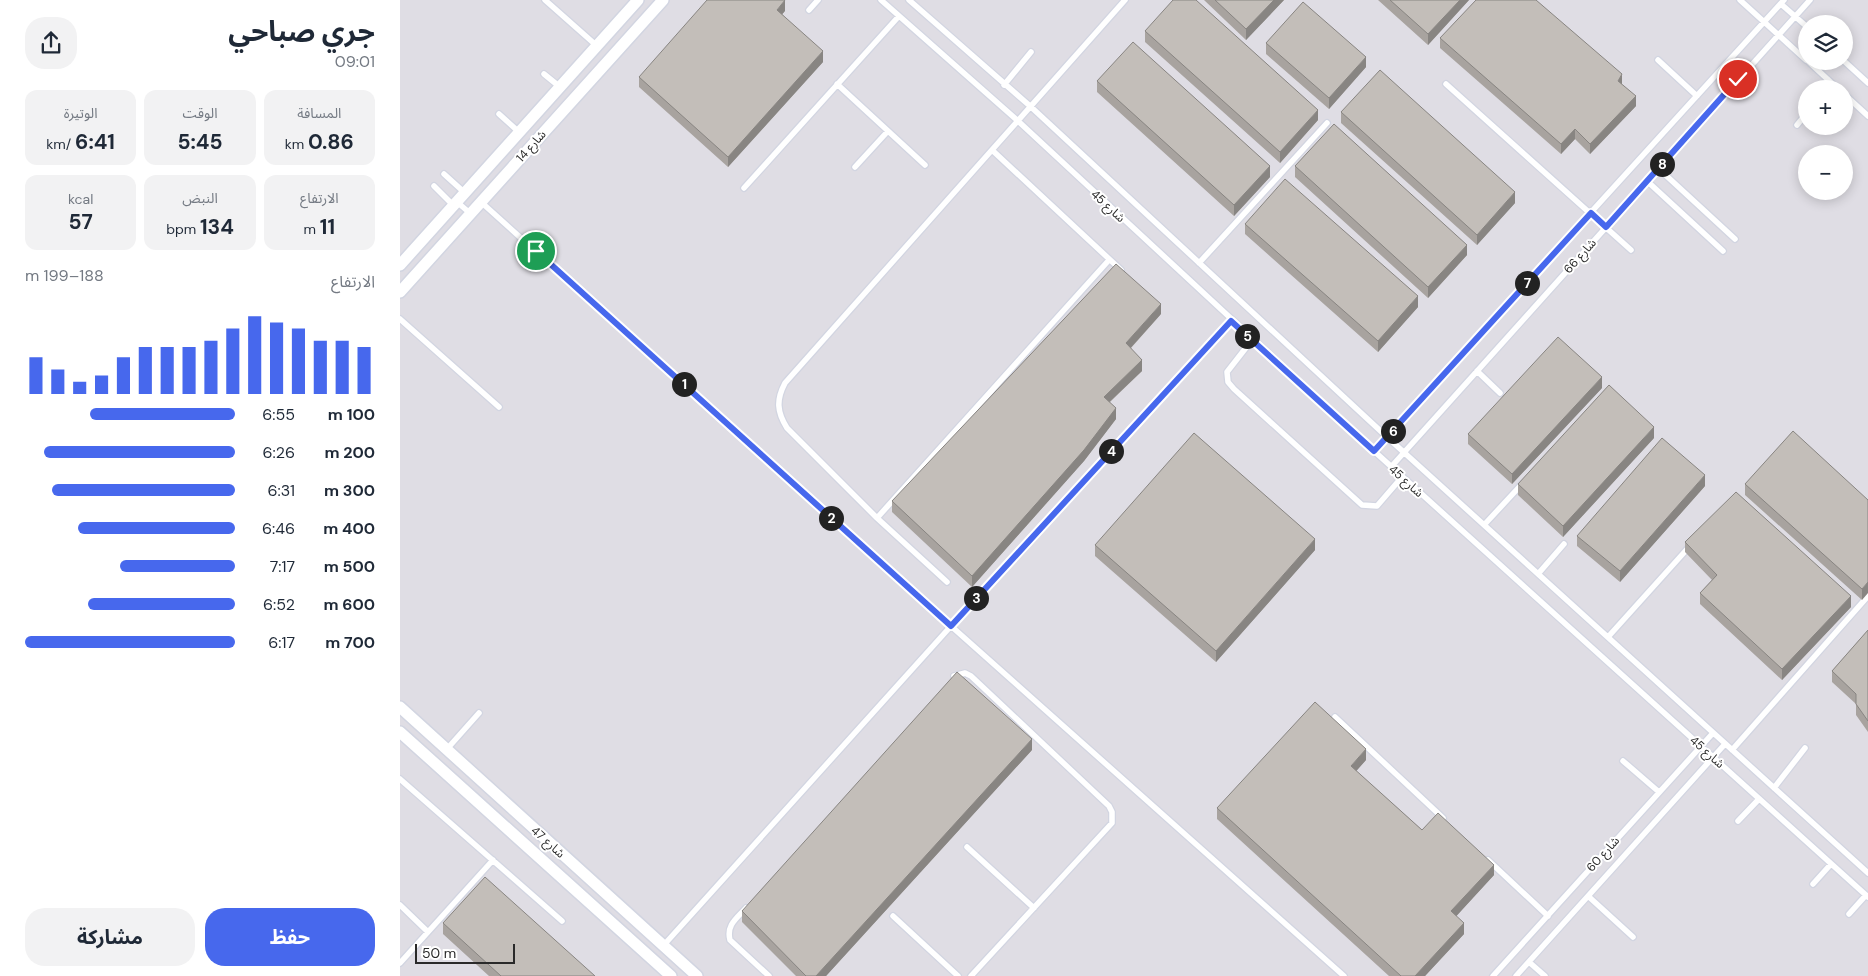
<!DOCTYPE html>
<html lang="ar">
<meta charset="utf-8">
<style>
:root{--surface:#fff;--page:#f2f2f3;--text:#1f2937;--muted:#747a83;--accent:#4768ed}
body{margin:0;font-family:"DM Sans","Noto Sans Arabic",sans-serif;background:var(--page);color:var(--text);direction:rtl;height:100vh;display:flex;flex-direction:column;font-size:19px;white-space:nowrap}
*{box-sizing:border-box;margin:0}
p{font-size:16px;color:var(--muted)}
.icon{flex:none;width:28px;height:28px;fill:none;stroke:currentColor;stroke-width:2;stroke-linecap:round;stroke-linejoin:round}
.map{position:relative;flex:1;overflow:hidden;direction:ltr}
.sheet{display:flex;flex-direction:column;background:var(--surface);width:400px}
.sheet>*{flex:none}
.controls{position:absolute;left:1398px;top:15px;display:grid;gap:10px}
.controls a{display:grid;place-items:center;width:55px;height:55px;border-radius:50%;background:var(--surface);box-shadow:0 2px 12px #0003;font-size:25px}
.scale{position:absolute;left:15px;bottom:12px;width:100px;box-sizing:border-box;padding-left:5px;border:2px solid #2a2a2a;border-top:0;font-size:14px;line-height:18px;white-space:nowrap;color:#2a2a2a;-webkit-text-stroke:4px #fff;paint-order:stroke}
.pin{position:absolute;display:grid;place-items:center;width:42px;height:42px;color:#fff;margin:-21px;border:2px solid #fff;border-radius:50%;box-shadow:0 1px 5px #0007}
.km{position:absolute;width:25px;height:25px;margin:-12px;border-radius:50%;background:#222;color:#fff;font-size:14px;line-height:25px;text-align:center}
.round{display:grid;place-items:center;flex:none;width:52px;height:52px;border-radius:20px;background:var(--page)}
.overview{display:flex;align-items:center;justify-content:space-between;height:85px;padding:0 25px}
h1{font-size:28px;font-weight:700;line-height:38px}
.stats{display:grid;grid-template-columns:repeat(3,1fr);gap:8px;height:85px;padding:5px 25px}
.stats div{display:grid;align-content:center;border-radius:12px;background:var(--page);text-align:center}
.stats b{font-size:21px;font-weight:700}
.stats small{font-size:14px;font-weight:400}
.stats p{font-size:14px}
.chart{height:140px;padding:10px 25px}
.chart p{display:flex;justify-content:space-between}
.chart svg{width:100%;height:90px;margin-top:5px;stroke:var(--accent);stroke-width:6}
.button{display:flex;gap:10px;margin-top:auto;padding:10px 25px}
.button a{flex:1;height:58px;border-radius:20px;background:var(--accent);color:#fff;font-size:20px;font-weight:700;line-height:58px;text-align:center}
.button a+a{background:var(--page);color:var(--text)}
ul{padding:0 25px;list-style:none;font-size:16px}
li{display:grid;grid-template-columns:80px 60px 1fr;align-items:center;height:38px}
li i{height:12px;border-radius:6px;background:var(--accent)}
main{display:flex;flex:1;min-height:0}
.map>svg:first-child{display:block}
</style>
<main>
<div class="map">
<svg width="1468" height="976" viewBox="0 0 1468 976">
<rect width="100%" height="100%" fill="#ebe4dc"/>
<path fill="#dfdde4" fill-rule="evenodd" d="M 0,0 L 1468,0 L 1468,976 L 0,976 ZM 1406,24 L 1444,24 L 1444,61 L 1406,61 ZM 1406,89 L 1444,89 L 1444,126 L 1406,126 ZM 1406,154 L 1444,154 L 1444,191 L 1406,191 Z"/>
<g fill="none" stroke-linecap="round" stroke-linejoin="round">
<g stroke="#d2d5e1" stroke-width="8">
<path id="service" d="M 145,0 L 197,46
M 481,0 L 618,121 L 974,451 L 1468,897
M 509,0 L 630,106 L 987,437 L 1468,873
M 1340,0 L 1406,60
M 1381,4 L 1406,26
M 409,10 L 418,0
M 1258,60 L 1297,96
M 1408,61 L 1438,89
M 1444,61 L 1468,83
M 144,74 L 160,87
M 437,84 L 525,165
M 1046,84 L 1231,250
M 604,85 L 631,52
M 1444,94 L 1468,116
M 99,114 L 119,132
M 1397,125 L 1406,114
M 592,150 L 721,270
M 455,167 L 488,131
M 1259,169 L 1335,239
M 44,174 L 65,193
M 1247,181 L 1323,251
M 34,186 L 53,205
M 344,188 L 499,16
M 57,202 L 71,214
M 81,202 L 551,626 L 944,976
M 799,263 L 927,123
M 0,319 L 99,407
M 852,340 L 827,372 L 828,382 L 834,389 L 962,505 L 977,506 L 1002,477
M 1077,371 L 1100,393
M 974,451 L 1384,0
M 991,467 L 1410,0
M 477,518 L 709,260
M 1084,525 L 1122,484
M 1138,574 L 1164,544
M 547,582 L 477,518 L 387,428 C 377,412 376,400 385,383 L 725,0
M 1208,637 L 1289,547
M 554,676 L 565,673 L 571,676 L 709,806 L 712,812 L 712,823 L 571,976
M 935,717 L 1043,818
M 47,749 L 79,713
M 1332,750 L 1468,596
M 1223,761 L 1259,792
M 0,779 L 162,921
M 1374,788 L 1405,748
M 1338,821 L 1359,799
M 567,847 L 634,908
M 1088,860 L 1148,916
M 1413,884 L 1431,864
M 1188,896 L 1233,937
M 0,905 L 28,932
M 346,908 C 337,918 326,925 330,940 L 369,976
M 1449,914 L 1466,895
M 493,916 L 558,976
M 263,946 L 551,626 L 831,321
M 1129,962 L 1145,976
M 0,963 L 93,860
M 1093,976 L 1313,733
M 1116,976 L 1325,744"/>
</g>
<g stroke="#d2d5e1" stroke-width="14">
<path id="minor" d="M 0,265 L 238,0
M 0,292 L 263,0
M 0,707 L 297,976
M 0,732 L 271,976"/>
</g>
<use href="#service" stroke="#fff" stroke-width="5.5"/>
<use href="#minor" stroke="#fff" stroke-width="11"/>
</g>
<path fill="#a8a39f" d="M 804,0 L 884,0 L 846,40 Z
M 978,0 L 1069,0 L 1028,45 Z
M 385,11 L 382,14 L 423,62 L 328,167 L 239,87 L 239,77 Z
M 745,31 L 918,120 L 880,163 L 745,42 Z
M 1040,38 L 1222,85 L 1236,106 L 1190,154 L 1175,139 L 1161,154 L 1040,48 Z
M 866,43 L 966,67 L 929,109 L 866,54 Z
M 697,81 L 870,177 L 834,216 L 697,92 Z
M 941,112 L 1115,203 L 1077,245 L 941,123 Z
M 895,166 L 1067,255 L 1028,298 L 895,177 Z
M 845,224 L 1018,307 L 978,352 L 845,234 Z
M 761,314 L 731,348 L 742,371 L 710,402 L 716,419 L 684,461 L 572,587 L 492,512 L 492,501 Z
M 1202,388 L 1112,484 L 1068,444 L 1068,434 Z
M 1254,438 L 1163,537 L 1118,495 L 1118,484 Z
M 1345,484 L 1468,500 L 1462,600 L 1345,495 Z
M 1305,486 L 1220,582 L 1177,546 L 1177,536 Z
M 1285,542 L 1451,607 L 1382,680 L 1300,604 L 1300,593 L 1312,580 L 1285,552 Z
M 695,545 L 915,550 L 816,662 L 695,556 Z
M 1468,630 L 1468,732 L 1456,715 L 1456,704 L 1432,682 L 1432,671 Z
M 632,750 L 426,976 L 396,976 L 342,922 L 342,911 Z
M 966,760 L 956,771 L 1022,830 L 1094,875 L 1056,916 L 1064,934 L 1025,976 L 989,976 L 817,819 L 817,808 Z
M 43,923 L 195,976 L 89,976 L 43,934 Z"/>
<path fill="#888582" d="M 385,0 L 385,11 L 377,20 L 377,10 Z
M 874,0 L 884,0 L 846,40 L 846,29 Z
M 1060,0 L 1069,0 L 1028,45 L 1028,34 Z
M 423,51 L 423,62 L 328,167 L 328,157 Z
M 966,57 L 966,67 L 929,109 L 929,98 Z
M 1222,74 L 1222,85 L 1218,81 Z
M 1236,96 L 1236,106 L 1190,154 L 1190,144 Z
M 918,110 L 918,120 L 880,163 L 880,152 Z
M 1175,129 L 1175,139 L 1161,154 L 1161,144 Z
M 870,166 L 870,177 L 834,216 L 834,205 Z
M 1115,192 L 1115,203 L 1077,245 L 1077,235 Z
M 1067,245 L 1067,255 L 1028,298 L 1028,287 Z
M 1018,296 L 1018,307 L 978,352 L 978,341 Z
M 761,304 L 761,314 L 726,353 L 726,343 Z
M 742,360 L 742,371 L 704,407 L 704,397 Z
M 1202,377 L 1202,388 L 1112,484 L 1112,474 Z
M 716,408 L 716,419 L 684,461 L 572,587 L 572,576 Z
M 1254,427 L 1254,438 L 1163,537 L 1163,526 Z
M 1305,475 L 1305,486 L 1220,582 L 1220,571 Z
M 915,539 L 915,550 L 816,662 L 816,651 Z
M 1468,582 L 1468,593 L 1462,600 L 1462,589 Z
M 1451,596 L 1451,607 L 1382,680 L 1382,669 Z
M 632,739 L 632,750 L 426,976 L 416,976 Z
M 966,749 L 966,760 L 951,777 L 951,766 Z
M 1094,865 L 1094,875 L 1051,922 L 1051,911 Z
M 1064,923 L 1064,934 L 1025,976 L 1015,976 Z"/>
<path fill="#c3beb9" stroke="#888582" d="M 307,0 L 385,0 L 377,10 L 423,51 L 328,157 L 239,77 Z
M 773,0 L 796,0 L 918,110 L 880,152 L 745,31 Z
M 815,0 L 874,0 L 846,29 Z
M 990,0 L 1060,0 L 1028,34 Z
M 1076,0 L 1136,0 L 1222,74 L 1218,81 L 1236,96 L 1190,144 L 1175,129 L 1161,144 L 1040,38 Z
M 903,2 L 966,57 L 929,98 L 866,43 Z
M 733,42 L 870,166 L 834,205 L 697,81 Z
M 980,70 L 1115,192 L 1077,235 L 941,112 Z
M 934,124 L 1067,245 L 1028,287 L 895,166 Z
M 885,179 L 1018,296 L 978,341 L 845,224 Z
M 716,264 L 761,304 L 726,343 L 742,360 L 704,397 L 716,408 L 684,450 L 572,576 L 492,501 Z
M 1158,337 L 1202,377 L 1112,474 L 1068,434 Z
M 1209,385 L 1254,427 L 1163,526 L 1118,484 Z
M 1393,431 L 1468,500 L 1468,582 L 1462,589 L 1345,484 Z
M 794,433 L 915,539 L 816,651 L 695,545 Z
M 1262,438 L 1305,475 L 1220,571 L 1177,536 Z
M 1336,492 L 1451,596 L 1382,669 L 1300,593 L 1317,575 L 1285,542 Z
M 1468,630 L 1468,721 L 1456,704 L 1456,694 L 1432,671 Z
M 557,672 L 632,739 L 416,976 L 406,976 L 342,911 Z
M 915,702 L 966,749 L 951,766 L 1022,830 L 1038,813 L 1094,865 L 1051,911 L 1064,923 L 1015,976 L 1001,976 L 817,808 Z
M 85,877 L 195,976 L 101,976 L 43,923 Z"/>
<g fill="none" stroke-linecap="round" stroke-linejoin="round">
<g stroke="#fff" stroke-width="10">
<path id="route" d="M 136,251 L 551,626 L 831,321 L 974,451 L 1191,213 L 1206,227 L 1338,79"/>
</g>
<use href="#route" stroke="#4768ed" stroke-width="6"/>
</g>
<g text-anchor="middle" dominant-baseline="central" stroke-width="4" stroke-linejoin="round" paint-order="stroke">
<g font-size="12" fill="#2a2a2a" stroke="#fff">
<text transform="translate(131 146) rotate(-48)">شارع 14</text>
<text transform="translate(708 206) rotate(43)">شارع 45</text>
<text transform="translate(1180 256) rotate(-48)">شارع 66</text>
<text transform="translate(1006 481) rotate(42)">شارع 45</text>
<text transform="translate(1307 752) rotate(42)">شارع 45</text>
<text transform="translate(148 842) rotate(42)">شارع 47</text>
<text transform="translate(1203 854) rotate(-48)">شارع 60</text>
</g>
</g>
</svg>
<div class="controls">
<a><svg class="icon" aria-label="layers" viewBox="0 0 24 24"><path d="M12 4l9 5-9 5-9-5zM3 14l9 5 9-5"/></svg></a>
<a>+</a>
<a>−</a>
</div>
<div class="scale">50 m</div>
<div class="pin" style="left:136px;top:251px;background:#1e9e55"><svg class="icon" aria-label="arrive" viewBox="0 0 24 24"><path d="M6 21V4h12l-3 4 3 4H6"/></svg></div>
<div class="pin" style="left:1338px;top:79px;background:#d93025"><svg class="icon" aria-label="check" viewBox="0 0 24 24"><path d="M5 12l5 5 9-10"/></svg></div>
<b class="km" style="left:284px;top:384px">1</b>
<b class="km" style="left:431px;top:518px">2</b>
<b class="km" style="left:576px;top:598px">3</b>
<b class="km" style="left:711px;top:451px">4</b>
<b class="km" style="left:847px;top:336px">5</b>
<b class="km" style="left:993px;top:431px">6</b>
<b class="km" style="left:1127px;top:283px">7</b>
<b class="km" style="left:1262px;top:164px">8</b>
</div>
<section class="sheet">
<div class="overview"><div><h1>جري صباحي</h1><p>09:01</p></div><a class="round"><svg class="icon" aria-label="share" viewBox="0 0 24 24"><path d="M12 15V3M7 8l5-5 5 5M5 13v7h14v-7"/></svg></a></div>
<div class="stats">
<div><p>المسافة</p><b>0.86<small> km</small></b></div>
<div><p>الوقت</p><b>5:45</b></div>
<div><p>الوتيرة</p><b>6:41<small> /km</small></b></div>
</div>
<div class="stats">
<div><p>الارتفاع</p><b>11<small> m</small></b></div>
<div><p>النبض</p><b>134<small> bpm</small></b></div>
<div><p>kcal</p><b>57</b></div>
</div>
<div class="chart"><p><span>الارتفاع</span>188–199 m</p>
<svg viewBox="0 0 160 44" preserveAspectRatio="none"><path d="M5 44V26M15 44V32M25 44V38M35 44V35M45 44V26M55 44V21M65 44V21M75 44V21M85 44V18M95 44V12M105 44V6M115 44V9M125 44V12M135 44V18M145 44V18M155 44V21"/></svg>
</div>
<ul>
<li><b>100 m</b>6:55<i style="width:69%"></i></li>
<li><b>200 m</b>6:26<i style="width:91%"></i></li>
<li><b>300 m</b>6:31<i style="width:87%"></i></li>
<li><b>400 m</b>6:46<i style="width:75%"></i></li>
<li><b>500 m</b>7:17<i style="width:55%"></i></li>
<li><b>600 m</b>6:52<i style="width:70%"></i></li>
<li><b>700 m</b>6:17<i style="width:100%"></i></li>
</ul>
<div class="button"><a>حفظ</a><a>مشاركة</a></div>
</section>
</main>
